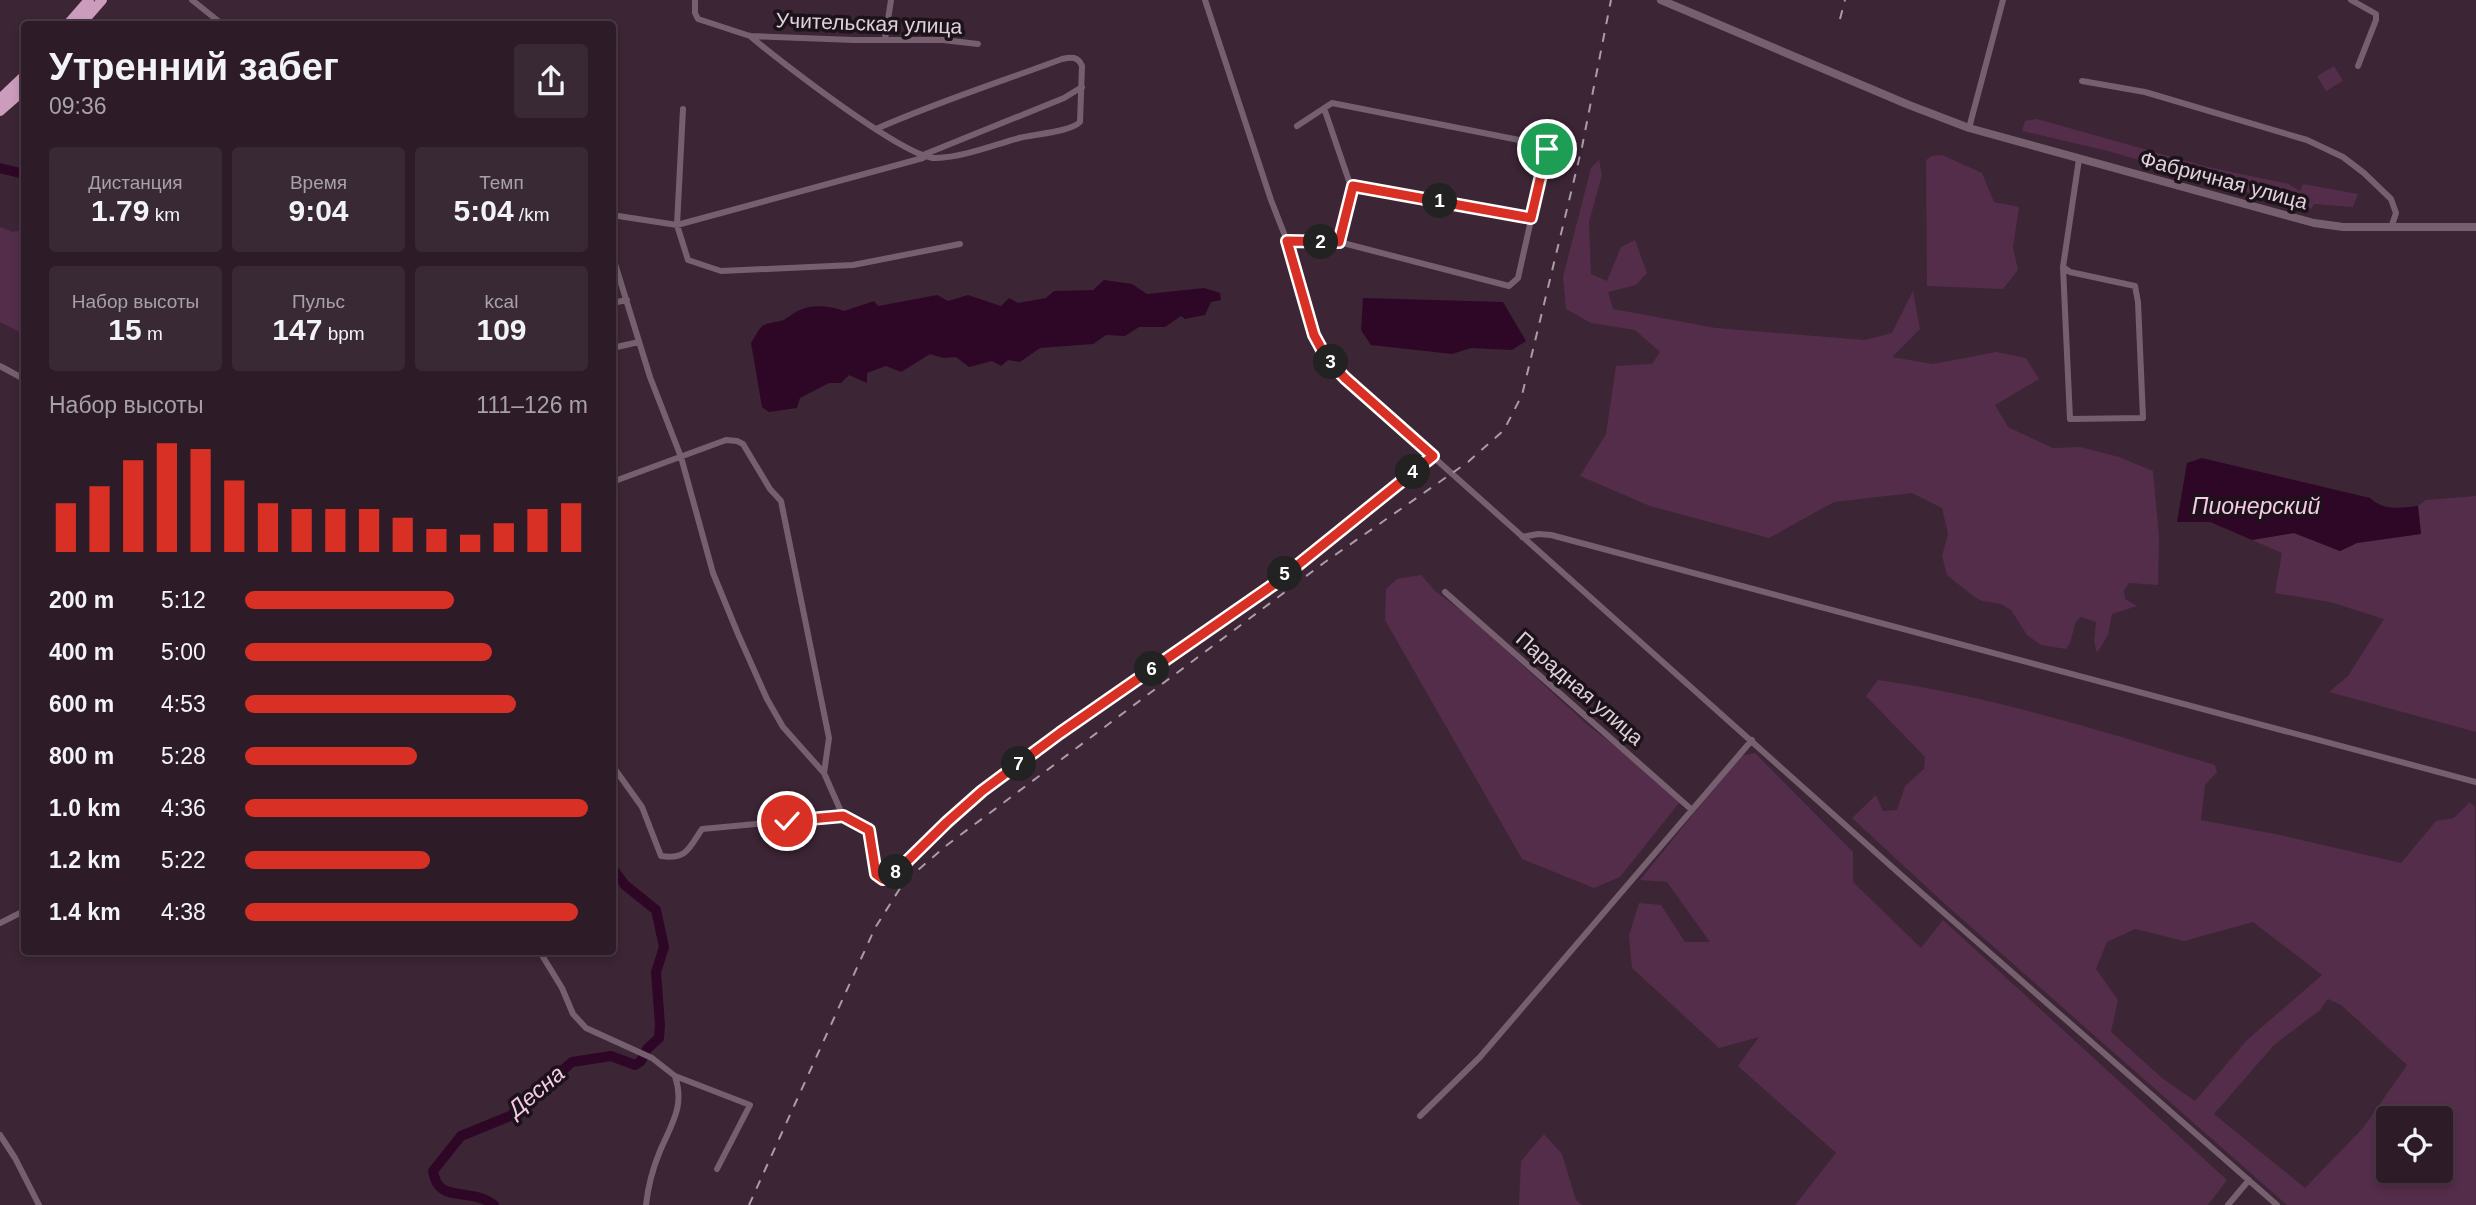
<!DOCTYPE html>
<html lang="ru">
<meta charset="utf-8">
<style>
:root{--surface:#2d1c28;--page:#392934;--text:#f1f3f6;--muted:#a7a1a8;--line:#483a45;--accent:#d93025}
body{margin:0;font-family:Helvetica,sans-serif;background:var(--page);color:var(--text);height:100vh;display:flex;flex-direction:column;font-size:26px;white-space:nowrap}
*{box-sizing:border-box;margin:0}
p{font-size:23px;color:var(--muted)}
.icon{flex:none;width:38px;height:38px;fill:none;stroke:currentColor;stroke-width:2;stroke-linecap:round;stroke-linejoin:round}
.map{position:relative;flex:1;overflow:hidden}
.side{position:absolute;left:21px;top:21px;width:595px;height:934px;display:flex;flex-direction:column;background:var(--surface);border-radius:7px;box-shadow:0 4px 10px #0003,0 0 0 2px var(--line)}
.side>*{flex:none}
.buttons{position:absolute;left:2376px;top:1106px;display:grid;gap:14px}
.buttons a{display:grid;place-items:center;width:77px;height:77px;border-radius:7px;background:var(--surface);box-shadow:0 4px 10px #0003,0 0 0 2px var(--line);font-size:35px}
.pin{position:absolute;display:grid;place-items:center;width:60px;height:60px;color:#fff;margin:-30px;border:4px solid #fff;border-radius:50%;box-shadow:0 2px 7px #0007}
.km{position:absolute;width:35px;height:35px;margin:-18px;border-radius:50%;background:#222;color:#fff;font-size:19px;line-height:35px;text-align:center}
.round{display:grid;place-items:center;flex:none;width:74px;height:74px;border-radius:7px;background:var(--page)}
.head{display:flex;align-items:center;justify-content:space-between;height:119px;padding:0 28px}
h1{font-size:38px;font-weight:700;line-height:52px}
.stats{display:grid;grid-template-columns:repeat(3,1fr);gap:10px;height:119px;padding:7px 28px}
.stats div{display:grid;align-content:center;border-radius:7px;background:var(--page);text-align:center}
.stats b{font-size:30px;font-weight:700}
.stats small{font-size:19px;font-weight:400}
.stats p{font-size:19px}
.chart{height:196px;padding:14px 28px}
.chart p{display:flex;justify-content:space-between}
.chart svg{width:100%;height:126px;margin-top:7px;stroke:var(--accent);stroke-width:6}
ul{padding:0 28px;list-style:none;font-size:23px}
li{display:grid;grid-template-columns:112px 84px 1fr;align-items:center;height:52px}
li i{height:18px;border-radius:9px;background:var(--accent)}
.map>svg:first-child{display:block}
</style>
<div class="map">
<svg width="2476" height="1205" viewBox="0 0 2476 1205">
<rect width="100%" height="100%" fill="#3c2535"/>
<path fill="#542d4a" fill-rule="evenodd" d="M 2334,66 L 2343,81 L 2326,91 L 2317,76 Z
M 2037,119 L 2208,167 L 2289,184 L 2300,191 L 2303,184 L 2358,194 L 2353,207 L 2314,204 L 2311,209 L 2292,205 L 2108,151 L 2022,131 L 2025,121 Z
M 1942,155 L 1982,173 L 1994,202 L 2019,207 L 2013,247 L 2018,270 L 2003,289 L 1927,286 L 1926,160 L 1932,156 Z
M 1599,160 L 1602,175 L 1589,222 L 1591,274 L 1607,281 L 1621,247 L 1635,240 L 1647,273 L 1636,285 L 1608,292 L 1613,309 L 1716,328 L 1865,340 L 1892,333 L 1913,291 L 1920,329 L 1892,357 L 1933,364 L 1996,352 L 2026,358 L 2039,379 L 1995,405 L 2008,427 L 2053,448 L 2080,447 L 2119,457 L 2153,471 L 2159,537 L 2158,585 L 2129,583 L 2124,590 L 2125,599 L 2137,606 L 2112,614 L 2108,635 L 2097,653 L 2094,641 L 2096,622 L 2081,617 L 2076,621 L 2070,643 L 2066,649 L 2041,645 L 2027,635 L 2011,610 L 2001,604 L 1982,601 L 1973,596 L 1947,575 L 1942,556 L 1948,534 L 1942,508 L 1912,493 L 1834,502 L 1769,538 L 1650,506 L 1580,476 L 1606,434 L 1616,366 L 1652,364 L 1660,352 L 1635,330 L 1591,323 L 1566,309 L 1563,277 L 1591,168 Z
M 0,227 L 13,232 L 24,229 L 24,334 L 0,322 Z
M 2476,496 L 2476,732 L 2329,692 L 2348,676 L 2384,619 L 2330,602 L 2275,593 L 2282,553 L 2252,540 L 2294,533 L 2340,551 L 2357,543 L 2421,534 L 2418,506 L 2426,500 Z
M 1421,575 L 1436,592 L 1465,613 L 1589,726 L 1683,798 L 1620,877 L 1594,888 L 1522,859 L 1385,620 L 1386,589 L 1397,579 Z
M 1878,680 C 1992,696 2104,732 2215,765 L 2217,772 L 2205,785 L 2201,820 L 2275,834 L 2401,863 L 2436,821 L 2454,818 L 2470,802 L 2475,807 L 2476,1205 L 2287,1205 L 1945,904 L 1852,818 L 1876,795 L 1883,811 L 1897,810 L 1905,786 L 1924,769 L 1925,757 L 1866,696 ZM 2253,922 L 2322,975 L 2247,1040 L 2195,1101 L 2162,1078 L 2111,1032 L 2118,1000 L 2096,969 L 2107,942 L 2135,929 L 2184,941 ZM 2328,999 L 2341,1005 L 2407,1065 L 2363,1128 L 2305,1188 L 2214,1114 L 2274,1045 L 2320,1010 ZM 2389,1118 L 2441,1118 L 2441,1171 L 2389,1171 Z
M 1755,753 L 1853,852 L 1853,882 L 1921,948 L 1943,920 L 2227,1180 L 2208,1205 L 1795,1205 L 1836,1153 L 1738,1066 L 1759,1037 L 1719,1048 L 1632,968 L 1629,936 L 1639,903 L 1661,905 L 1685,942 L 1710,942 L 1667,882 L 1640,880 L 1740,756 Z
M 1544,1134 L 1562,1154 L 1576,1200 L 1582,1205 L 1519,1205 L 1521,1161 Z"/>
<path fill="#2f0726" d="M 1104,280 L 1132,284 L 1147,294 L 1204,288 L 1220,293 L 1221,300 L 1211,302 L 1205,315 L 1185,319 L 1181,316 L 1165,327 L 1139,327 L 1125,336 L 1106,335 L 1093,344 L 1040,348 L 1020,362 L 1008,360 L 1001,366 L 992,361 L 969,367 L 956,357 L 943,358 L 930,354 L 901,372 L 886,366 L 867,373 L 867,383 L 849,375 L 841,383 L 829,383 L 800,398 L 797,408 L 769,412 L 762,407 L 751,343 C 763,323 760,325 780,321 C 787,320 793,312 800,310 C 813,304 831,306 844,311 L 874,301 L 878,306 L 937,295 L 948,301 L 968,295 L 1001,306 L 1009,298 L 1018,303 L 1046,298 L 1054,291 L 1093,290 Z
M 1363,298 L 1503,302 L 1526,341 L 1512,350 L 1471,348 L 1452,354 L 1371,345 L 1361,330 Z
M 2202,458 L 2370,498 C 2384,511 2400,508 2418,506 L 2421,534 L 2357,543 L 2340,551 L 2294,533 L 2252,540 L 2210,522 L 2177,522 L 2187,463 Z"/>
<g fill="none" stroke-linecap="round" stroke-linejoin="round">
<path stroke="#2f0726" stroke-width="10" d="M 0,168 L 24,174
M 494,1205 C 469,1186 438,1205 433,1171 L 461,1136 L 510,1116 L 572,1062 L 611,1056 L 635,1065 L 641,1061 L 647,1049 L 659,1038 L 660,1025 L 656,972 L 664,947 L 656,910 L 625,885 L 612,868"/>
<path stroke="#76606f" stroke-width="6" d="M 192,0 L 222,24
M 695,0 L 695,13 L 698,19 L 750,36 L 854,40 L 943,40 L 978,44
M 1205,0 L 1271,200 L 1287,241 L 1314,335 L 1327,359 L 1345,378 L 1901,875 L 2277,1205
M 2351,0 L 2376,14 L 2376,20 L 2358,66
M 750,36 C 778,60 907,160 936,158 C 964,157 993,145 1019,138 C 1035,134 1070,132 1080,122 L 1082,66 C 1078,56 1071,57 1062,59 C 1000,82 937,102 876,129
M 885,39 L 891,0
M 2082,81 L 2145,92 L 2307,140 L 2343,157 L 2364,173 L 2391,199 L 2396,213 L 2391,228
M 1324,108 L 1349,181 L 1353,186
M 683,109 L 677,225 L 688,260 L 721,271 L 853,265 L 960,244
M 1297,126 L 1332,103 L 1539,144 L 1547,149
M 1969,128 L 2003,0
M 923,155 L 1064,98 L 1082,87
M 612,215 L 677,225 L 923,158
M 1287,241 L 1339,242 L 1509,286 L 1518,278 L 1548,144
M 1339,242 L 1353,186 L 1531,218
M 612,254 L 650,377 L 681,457 L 713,573 L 738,634 L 767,699 L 783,727 L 824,773
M 2063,267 L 2070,272 L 2135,286 L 2138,302 L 2143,418 L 2070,419 L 2063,267 L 2079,159
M 612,303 L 627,300
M 612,348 L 639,342
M 0,366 L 24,379
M 612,482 L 726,440 L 737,441 L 743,444 L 770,489 L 781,501 L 829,738 L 824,773 L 843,816 L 869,830 L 876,875 L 883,879 L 891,877 L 947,822 L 982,791 L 1060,733 L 1273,585 L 1433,456
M 1522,537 L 1538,534 L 1551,535 L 2476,782
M 1445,592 L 1692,810
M 612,765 L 642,807 L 661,856 C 687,860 689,848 702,829 L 843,816
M 0,923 L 24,911
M 540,952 L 562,988 L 573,1014 L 586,1028 L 652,1058 L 675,1076 C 685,1106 672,1123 660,1151 C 653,1168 648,1186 646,1205
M 675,1076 L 750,1105 L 717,1169
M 1420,1116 L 1480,1057 L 1752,740
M 0,1135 L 15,1158 L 39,1205
M 2228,1205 L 2249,1180"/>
<path stroke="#76606f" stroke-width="8" d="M 1661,0 L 1909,105 L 1969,128 L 2314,223 L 2343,227 L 2476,227"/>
<path stroke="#cb9cbc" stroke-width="10" d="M 68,24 L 89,0
M 81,24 L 102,0
M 0,99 L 24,76
M 0,111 L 24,90"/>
<path stroke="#ad9ba8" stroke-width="2" stroke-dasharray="9 9" stroke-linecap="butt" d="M 1840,19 L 1845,0
M 749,1205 L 875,928 L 904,882 L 947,845 L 1325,562 L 1468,462 L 1504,430 L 1522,395 L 1582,147 L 1611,0"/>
</g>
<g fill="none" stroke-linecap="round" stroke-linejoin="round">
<g stroke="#fff" stroke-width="14">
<path id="route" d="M 787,821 L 843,816 L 869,830 L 876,874 L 883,879 L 891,877 L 947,822 L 982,791 L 1060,733 L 1273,585 L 1433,456 L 1345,378 L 1327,359 L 1314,335 L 1287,241 L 1339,242 L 1353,186 L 1531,218 L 1547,149"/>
</g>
<use href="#route" stroke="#d93025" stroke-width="9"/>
</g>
<g text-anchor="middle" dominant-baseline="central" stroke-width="7" stroke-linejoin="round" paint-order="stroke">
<g font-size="21" fill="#e0d0db" stroke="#1c1219">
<text transform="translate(869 23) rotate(2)">Учительская улица</text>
<text transform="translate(2224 180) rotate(15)">Фабричная улица</text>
<text transform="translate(1580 688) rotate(41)">Парадная улица</text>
</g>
<g font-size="23" font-style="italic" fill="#f6c9e8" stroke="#1c1219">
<text x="2256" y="506">Пионерский</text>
<text transform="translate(536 1091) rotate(-40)">Десна</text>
</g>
</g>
</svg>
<div class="buttons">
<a><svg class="icon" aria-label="locate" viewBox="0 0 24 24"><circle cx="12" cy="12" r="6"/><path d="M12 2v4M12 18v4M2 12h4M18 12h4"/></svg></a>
</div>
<div class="pin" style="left:1547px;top:149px;background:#1e9e55"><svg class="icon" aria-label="arrive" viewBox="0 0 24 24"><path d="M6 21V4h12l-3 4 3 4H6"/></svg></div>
<div class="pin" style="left:787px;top:821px;background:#d93025"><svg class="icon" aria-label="check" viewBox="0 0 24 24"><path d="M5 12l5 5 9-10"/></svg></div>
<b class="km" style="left:1440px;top:201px">1</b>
<b class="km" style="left:1321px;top:242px">2</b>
<b class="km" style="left:1331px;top:362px">3</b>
<b class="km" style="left:1413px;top:472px">4</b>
<b class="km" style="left:1285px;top:574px">5</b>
<b class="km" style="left:1152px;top:669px">6</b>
<b class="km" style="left:1019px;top:764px">7</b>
<b class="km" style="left:896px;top:872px">8</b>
<section class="side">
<div class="head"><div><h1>Утренний забег</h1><p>09:36</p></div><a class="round"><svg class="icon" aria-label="share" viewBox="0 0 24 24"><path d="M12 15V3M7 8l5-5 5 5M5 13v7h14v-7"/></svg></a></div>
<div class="stats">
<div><p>Дистанция</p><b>1.79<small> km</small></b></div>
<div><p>Время</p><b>9:04</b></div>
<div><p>Темп</p><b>5:04<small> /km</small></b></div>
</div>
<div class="stats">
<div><p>Набор высоты</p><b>15<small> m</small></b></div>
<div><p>Пульс</p><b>147<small> bpm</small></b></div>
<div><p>kcal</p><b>109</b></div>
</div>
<div class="chart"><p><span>Набор высоты</span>111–126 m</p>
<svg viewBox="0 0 160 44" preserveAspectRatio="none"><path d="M5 44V27M15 44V21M25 44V12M35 44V6M45 44V8M55 44V19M65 44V27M75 44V29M85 44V29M95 44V29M105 44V32M115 44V36M125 44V38M135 44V34M145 44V29M155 44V27"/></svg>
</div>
<ul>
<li><b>200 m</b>5:12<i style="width:61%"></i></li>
<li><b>400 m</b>5:00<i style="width:72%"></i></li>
<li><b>600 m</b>4:53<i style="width:79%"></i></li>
<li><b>800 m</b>5:28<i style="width:50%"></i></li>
<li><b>1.0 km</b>4:36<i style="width:100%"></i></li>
<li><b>1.2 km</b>5:22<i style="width:54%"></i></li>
<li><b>1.4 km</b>4:38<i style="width:97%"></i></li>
</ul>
</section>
</div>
